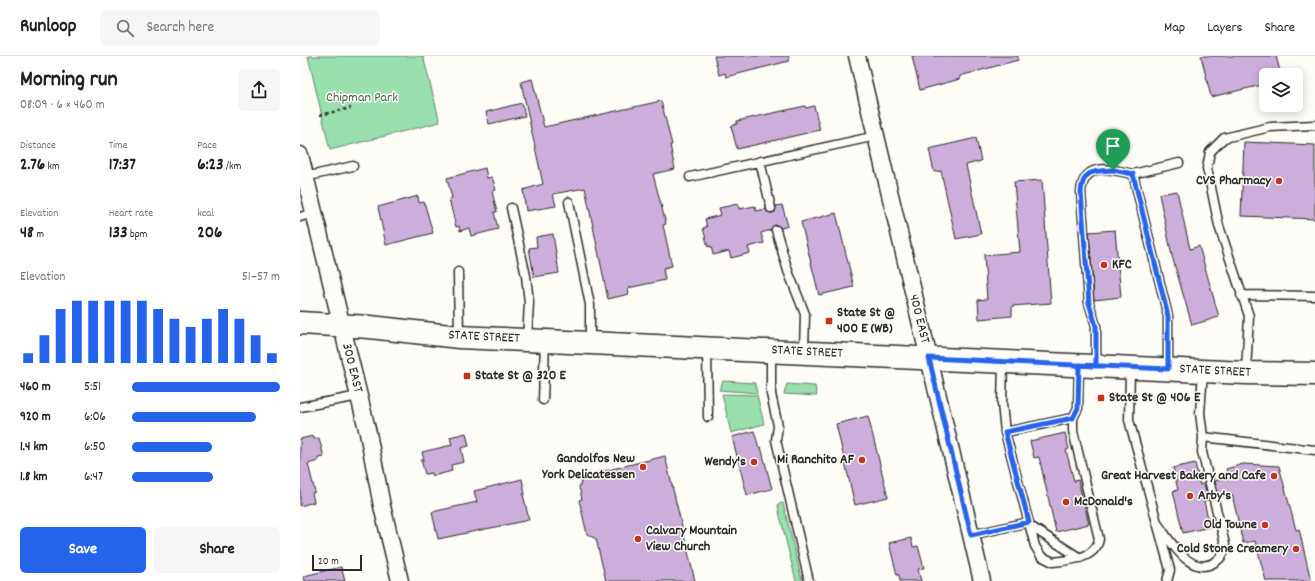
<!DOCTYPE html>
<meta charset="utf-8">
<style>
:root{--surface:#fff;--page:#f6f6f6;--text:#222;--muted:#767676;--line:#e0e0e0;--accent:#2563eb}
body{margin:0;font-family:Dekko,sans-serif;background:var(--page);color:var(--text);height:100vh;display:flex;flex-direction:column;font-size:15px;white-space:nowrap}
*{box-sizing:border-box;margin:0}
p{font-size:13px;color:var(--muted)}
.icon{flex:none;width:22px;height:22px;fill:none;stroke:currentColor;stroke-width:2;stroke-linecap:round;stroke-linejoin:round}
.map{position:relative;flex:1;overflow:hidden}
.details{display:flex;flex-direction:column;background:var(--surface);width:300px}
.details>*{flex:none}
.buttons{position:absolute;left:959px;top:12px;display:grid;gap:8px}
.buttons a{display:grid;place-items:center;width:44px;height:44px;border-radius:6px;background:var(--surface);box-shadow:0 2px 10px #0003;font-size:20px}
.scale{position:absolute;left:12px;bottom:10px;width:50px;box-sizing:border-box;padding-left:4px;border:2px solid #2b2b2b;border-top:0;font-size:11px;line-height:14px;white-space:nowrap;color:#2b2b2b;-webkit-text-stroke:3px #fdfcf7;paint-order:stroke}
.pin{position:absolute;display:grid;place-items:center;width:34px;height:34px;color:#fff;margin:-41px -17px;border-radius:50% 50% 50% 0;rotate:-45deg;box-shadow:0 0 4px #0007}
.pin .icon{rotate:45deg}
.round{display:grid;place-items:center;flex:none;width:42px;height:42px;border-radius:6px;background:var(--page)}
.overview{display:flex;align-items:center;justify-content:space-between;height:68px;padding:0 20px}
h1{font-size:22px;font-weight:700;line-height:30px}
.figures{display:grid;grid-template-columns:repeat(3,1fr);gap:6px;height:68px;padding:4px 20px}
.figures div{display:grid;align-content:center}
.figures b{font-size:17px;font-weight:700}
.figures small{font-size:11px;font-weight:400}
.figures p{font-size:11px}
.chart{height:112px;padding:8px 20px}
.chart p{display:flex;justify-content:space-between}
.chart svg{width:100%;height:72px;margin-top:4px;stroke:var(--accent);stroke-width:6}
.primary-button{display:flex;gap:8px;margin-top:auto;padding:8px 20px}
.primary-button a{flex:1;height:46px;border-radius:6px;background:var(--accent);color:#fff;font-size:16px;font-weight:700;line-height:46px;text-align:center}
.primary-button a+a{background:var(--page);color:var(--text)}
ul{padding:0 20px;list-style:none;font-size:13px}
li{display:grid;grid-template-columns:64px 48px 1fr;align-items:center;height:30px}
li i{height:10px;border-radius:5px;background:var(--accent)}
header{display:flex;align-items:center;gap:24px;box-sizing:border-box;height:56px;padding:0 20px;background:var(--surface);border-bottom:1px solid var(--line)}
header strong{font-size:19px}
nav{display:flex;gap:22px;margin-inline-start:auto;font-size:14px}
.search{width:280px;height:36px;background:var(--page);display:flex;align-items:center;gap:10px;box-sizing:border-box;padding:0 14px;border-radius:6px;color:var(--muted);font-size:15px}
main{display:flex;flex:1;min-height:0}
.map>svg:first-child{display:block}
</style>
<header>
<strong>Runloop</strong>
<div class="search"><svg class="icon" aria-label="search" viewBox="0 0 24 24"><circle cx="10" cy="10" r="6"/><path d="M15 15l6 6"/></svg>Search here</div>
<nav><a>Map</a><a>Layers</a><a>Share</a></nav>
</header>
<main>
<section class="details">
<div class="overview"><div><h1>Morning run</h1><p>08:09 · 6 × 460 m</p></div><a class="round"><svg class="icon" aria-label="share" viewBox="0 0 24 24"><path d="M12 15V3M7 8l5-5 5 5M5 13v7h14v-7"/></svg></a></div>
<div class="figures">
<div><p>Distance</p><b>2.76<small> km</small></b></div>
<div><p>Time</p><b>17:37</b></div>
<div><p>Pace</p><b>6:23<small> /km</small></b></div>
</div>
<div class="figures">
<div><p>Elevation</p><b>48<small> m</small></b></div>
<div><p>Heart rate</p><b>133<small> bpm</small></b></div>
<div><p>kcal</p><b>206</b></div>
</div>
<div class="chart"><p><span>Elevation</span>51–57 m</p>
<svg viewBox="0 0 160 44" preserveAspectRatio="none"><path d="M5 44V38M15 44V27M25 44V11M35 44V6M45 44V6M55 44V6M65 44V6M75 44V6M85 44V11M95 44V17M105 44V22M115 44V17M125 44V11M135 44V17M145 44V27M155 44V38"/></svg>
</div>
<ul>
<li><b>460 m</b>5:51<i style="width:100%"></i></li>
<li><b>920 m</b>6:06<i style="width:84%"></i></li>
<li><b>1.4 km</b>6:50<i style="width:54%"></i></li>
<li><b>1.8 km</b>6:47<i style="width:55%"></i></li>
</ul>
<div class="primary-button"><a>Save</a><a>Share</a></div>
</section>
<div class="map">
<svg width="1015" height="525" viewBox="0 0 1015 525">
<rect width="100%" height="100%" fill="#fdfcf7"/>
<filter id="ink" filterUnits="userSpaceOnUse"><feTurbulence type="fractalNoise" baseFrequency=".025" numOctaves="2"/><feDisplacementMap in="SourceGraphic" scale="8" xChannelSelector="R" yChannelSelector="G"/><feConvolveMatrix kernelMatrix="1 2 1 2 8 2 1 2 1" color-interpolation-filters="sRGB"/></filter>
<g filter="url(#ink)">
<path fill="#99e0ae" stroke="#62866c" d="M 8,0 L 123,0 L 140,66 L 30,94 Z
M 423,325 L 455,327 L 457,337 L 419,334 Z
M 487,328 L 515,330 L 517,340 L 484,338 Z
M 422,338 L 457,339 L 464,368 L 431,377 Z
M 483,447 L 502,525 L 496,525 L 479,456 L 478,448 Z"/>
<path fill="#ccaeda" stroke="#2b2b2b" d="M 414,0 L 489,0 L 489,5 L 426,21 L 425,17 L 419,19 Z
M 612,0 L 718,0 L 718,4 L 660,20 L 660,23 L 620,34 Z
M 901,0 L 976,0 L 981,19 L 966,19 L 966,28 L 911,41 Z
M 232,23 L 244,71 L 361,45 L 372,89 L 370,89 L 375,113 L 353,118 L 366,168 L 363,169 L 372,210 L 363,212 L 365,224 L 328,232 L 329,238 L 308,243 L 285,132 L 253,138 L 256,150 L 226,155 L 223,134 L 243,128 L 221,26 Z
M 222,47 L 225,60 L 189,68 L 186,56 Z
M 505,50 L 506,52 L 514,50 L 520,74 L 437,93 L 431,70 L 437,68 L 437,65 Z
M 676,82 L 681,105 L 666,109 L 681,178 L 656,183 L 641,115 L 634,116 L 629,93 Z
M 944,86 L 1015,89 L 1015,163 L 941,160 Z
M 185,112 L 187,122 L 192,121 L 196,134 L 192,135 L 197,156 L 194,156 L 198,173 L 171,180 L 169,172 L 160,175 L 159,170 L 156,171 L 149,143 L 152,142 L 147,122 Z
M 742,124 L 751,247 L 712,250 L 712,260 L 679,263 L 678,244 L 687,243 L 684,199 L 720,196 L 714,126 Z
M 877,135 L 890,193 L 899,190 L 919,261 L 892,269 L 872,200 L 859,138 Z
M 118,140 L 119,147 L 124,146 L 133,177 L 86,189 L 78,151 Z
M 438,148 L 439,153 L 455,150 L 456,155 L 466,153 L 467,156 L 472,157 L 475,156 L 476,150 L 482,149 L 488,170 L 481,172 L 475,169 L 471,174 L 461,177 L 464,187 L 448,191 L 450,197 L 431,202 L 429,195 L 413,199 L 411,190 L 408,191 L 403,172 L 407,171 L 405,163 L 421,159 L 419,152 Z
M 536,157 L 554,231 L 519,239 L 501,166 Z
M 815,174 L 821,241 L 794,244 L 789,176 Z
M 253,178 L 259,217 L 234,221 L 229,192 L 237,191 L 236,181 Z
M 568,360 L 588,441 L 555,449 L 536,368 Z
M 454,375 L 459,392 L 461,391 L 472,433 L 447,439 L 432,381 Z
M 166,377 L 169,390 L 161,392 L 164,406 L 151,409 L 152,415 L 133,420 L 132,417 L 125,418 L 121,404 L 124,404 L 122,396 L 152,389 L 150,381 Z
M 765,377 L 769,393 L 766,394 L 774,425 L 778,424 L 789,468 L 756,476 L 739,401 L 734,402 L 730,385 Z
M 13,380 L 14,383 L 19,382 L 24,401 L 18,402 L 18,405 L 8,408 L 15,436 L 12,437 L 14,446 L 0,450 L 0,383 Z
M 365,400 L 395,525 L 306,525 L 296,483 L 287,478 L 279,444 L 282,443 L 279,431 L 284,420 Z
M 895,407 L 900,429 L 904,427 L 908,444 L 904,445 L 910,471 L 883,477 L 873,435 L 878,434 L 873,412 Z
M 943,408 L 979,410 L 996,474 L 999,473 L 1011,525 L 966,525 L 955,485 L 943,487 L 932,438 L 919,441 L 915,425 L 928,421 L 926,413 Z
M 222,423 L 225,438 L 223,438 L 229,464 L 138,483 L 132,456 L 177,446 L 174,435 Z
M 611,482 L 613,491 L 618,490 L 624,512 L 618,513 L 621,525 L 600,525 L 599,519 L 597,519 L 589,487 Z
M 41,511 L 45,525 L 5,525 L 4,520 Z"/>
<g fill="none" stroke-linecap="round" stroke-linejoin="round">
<g stroke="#2b2b2b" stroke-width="11">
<path id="service" d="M 460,105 L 471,152
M 5,121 L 53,110
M 390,121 L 576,80
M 269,146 L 290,249 L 290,286
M 211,152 L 226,220 L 229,246 L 227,283
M 0,161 L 14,157
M 476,174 L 488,215 L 505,258 L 504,295
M 158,216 L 159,280
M 941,239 L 1015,240
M 407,293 L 408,361
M 471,296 L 471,338 L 478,370 L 476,384 L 509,525
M 703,307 L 702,348 L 705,376 L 735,490 L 741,500 L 753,506 C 770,504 796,503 799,483 L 773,375 L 773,362 L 778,352 L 779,310
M 796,309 L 796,270 L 789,247 L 781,136 C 784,105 810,113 833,118
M 830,312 L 829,364 L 870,514 L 867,525
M 868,312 L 868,260 L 833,118 L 879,107
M 946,316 L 949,260 L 919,170 L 907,112 L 910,96 L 924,82 L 970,71 L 1015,69
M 243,344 L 245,285
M 0,351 L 59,340
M 705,376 L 773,362
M 903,381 L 1015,394
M 857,467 C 870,484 890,522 915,506 C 922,502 925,496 925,488 L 902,396 L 903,381 L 900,357 L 903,316
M 730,470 L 780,502
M 671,479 L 729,466"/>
</g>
<g stroke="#2b2b2b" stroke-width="19">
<path id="minor" d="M 557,0 L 682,525
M 0,99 L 68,377 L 82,450 L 100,525"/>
</g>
<g stroke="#2b2b2b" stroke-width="25">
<path id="primary" d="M 0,267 L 70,271 L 159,281 L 946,317 L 1015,318"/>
</g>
<path stroke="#2b2b2b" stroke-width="2.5" stroke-dasharray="3 3" stroke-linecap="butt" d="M 20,59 L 51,52"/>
<use href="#service" stroke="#fdfcf7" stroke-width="8"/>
<use href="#minor" stroke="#fdfcf7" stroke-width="16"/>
<use href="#primary" stroke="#fdfcf7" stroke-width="22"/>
</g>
</g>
<g fill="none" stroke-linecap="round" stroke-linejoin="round" filter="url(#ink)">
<g stroke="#fff" stroke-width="8">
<path id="route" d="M 813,114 C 793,115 783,114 781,136 L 789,247 L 796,270 L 796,310 L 629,302 L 671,479 L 729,466 L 705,376 L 773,362 L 778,352 L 779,309 L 868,313 L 868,260 L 833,118 L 813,114"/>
</g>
<use href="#route" stroke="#2563eb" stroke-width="5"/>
</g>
<g fill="#c8321e" stroke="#fdfcf7" stroke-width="1.5">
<circle cx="979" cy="125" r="4"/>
<circle cx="804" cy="209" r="4"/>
<rect x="525" y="261" width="8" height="8" rx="2"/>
<rect x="163" y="316" width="8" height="8" rx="2"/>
<rect x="797" y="338" width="8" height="8" rx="2"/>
<circle cx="562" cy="404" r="4"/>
<circle cx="454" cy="406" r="4"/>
<circle cx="343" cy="411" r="4"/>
<circle cx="974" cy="420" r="4"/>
<circle cx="890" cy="440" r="4"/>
<circle cx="766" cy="446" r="4"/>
<circle cx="965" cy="469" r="4"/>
<circle cx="338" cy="483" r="4"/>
<circle cx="996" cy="493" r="4"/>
</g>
<g text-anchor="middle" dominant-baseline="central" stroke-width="3" stroke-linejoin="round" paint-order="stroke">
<g font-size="14" fill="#4c6152" stroke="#fdfcf7">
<text x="62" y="42">Chipman Park</text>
</g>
<g font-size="14" font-weight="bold" fill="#2b2b2b" stroke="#fdfcf7" text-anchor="end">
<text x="971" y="125">CVS Pharmacy</text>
<text x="812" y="209" text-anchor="start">KFC</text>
<text x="537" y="257" text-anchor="start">State St @<tspan x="537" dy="16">400 E (WB)</tspan></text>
<text x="175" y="320" text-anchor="start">State St @ 320 E</text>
<text x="809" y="342" text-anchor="start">State St @ 406 E</text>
<text x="335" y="403">Gandolfos New<tspan x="335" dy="16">York Delicatessen</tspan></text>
<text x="554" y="404">Mi Ranchito AF</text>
<text x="446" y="406">Wendy's</text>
<text x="966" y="420">Great Harvest Bakery and Cafe</text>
<text x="898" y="440" text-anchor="start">Arby's</text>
<text x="774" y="446" text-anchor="start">McDonald's</text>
<text x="957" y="469">Old Towne</text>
<text x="346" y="475" text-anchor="start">Calvary Mountain<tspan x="346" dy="16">View Church</tspan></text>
<text x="988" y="493">Cold Stone Creamery</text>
</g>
<g font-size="14" fill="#2b2b2b" stroke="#fdfcf7">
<text transform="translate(619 263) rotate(76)">400 EAST</text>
<text transform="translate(184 281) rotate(3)">STATE STREET</text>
<text transform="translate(507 296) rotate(3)">STATE STREET</text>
<text transform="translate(52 312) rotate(76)">300 EAST</text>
<text transform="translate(915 315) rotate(3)">STATE STREET</text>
</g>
</g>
</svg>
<div class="buttons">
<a><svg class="icon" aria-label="layers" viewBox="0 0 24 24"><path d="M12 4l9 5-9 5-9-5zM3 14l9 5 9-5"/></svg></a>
</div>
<div class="scale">20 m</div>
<div class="pin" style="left:813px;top:114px;background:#1e9e55"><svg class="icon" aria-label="arrive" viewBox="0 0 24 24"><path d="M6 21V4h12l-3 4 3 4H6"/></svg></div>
</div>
</main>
